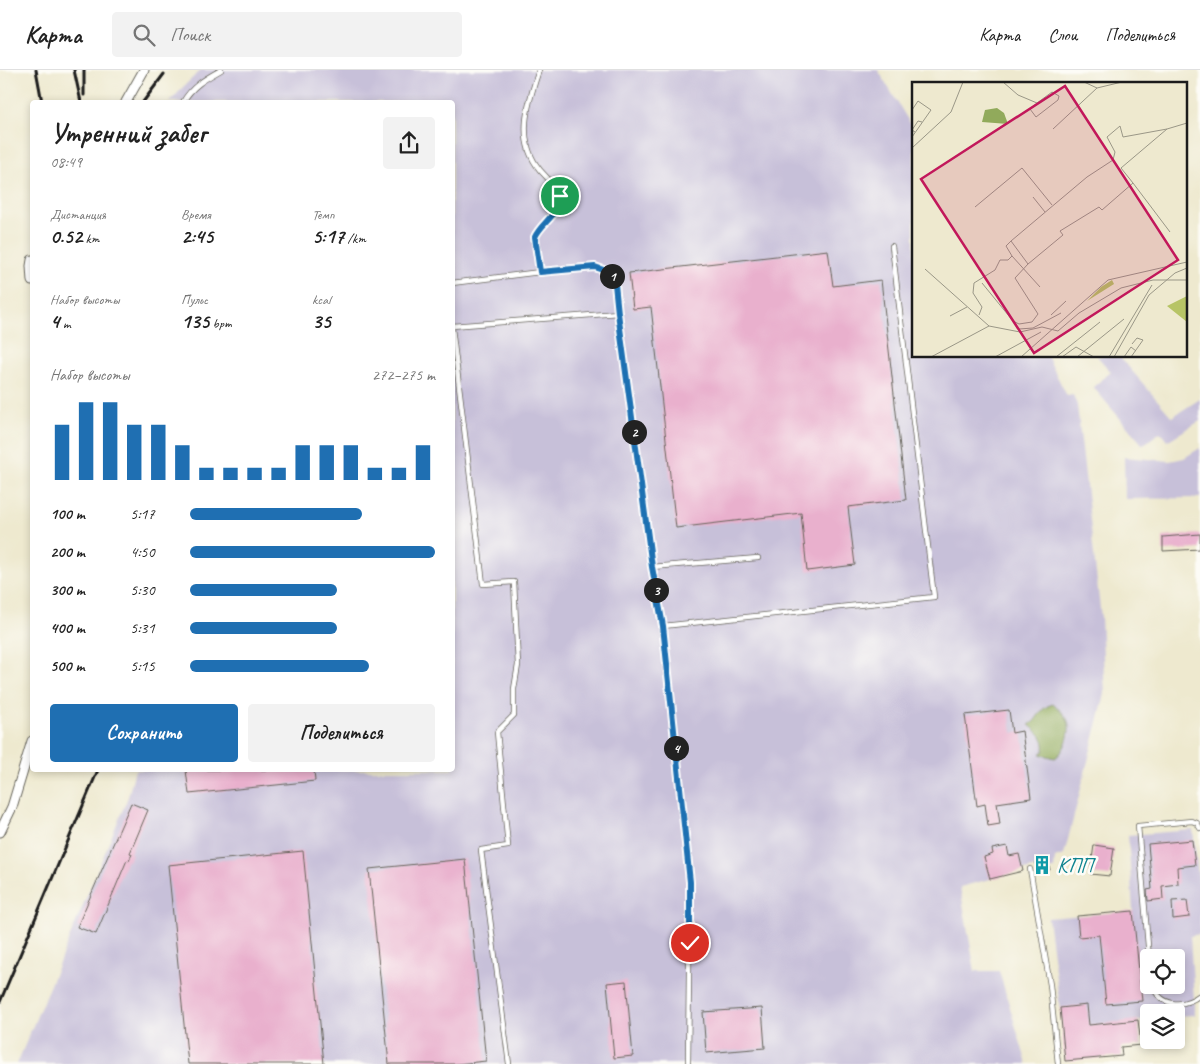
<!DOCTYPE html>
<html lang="ru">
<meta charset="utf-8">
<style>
:root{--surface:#fff;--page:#f2f2f2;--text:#222;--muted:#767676;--line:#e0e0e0;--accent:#1f6fb2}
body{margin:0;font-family:Caveat,sans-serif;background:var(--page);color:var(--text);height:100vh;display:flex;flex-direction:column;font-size:19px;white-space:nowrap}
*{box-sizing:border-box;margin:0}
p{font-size:16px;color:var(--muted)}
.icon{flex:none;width:28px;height:28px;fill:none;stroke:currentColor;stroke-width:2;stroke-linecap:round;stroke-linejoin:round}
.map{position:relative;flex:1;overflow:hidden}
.sheet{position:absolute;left:30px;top:30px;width:425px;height:672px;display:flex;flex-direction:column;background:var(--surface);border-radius:5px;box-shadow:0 2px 8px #0003}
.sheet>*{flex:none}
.controls{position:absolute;left:1140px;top:879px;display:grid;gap:10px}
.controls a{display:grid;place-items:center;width:45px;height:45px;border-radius:5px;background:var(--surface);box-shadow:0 2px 8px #0003;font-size:25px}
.pin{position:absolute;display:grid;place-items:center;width:42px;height:42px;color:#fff;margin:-21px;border:2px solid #fff;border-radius:50%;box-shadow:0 1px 5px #0007}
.km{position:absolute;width:25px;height:25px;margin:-12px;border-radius:50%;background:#222;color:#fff;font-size:14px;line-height:25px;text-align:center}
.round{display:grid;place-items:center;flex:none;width:52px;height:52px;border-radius:5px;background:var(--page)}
.summary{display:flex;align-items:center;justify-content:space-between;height:85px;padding:0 20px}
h1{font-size:28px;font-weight:700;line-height:38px}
.figures{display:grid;grid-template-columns:repeat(3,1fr);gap:8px;height:85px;padding:5px 20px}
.figures div{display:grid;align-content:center}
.figures b{font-size:21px;font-weight:700}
.figures small{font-size:14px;font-weight:400}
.figures p{font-size:14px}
.chart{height:140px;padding:10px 20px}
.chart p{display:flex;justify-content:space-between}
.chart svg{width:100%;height:90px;margin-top:5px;stroke:var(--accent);stroke-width:6}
.cta{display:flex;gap:10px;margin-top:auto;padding:10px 20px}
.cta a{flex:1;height:58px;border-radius:5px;background:var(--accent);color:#fff;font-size:20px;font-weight:700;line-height:58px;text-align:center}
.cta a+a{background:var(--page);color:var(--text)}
ul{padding:0 20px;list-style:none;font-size:16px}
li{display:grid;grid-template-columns:80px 60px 1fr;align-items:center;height:38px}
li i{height:12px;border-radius:6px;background:var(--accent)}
header{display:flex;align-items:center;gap:30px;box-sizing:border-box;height:70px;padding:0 25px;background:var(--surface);border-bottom:1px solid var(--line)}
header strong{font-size:24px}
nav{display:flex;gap:28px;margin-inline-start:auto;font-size:18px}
.search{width:350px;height:45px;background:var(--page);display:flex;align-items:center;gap:12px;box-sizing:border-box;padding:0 18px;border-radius:5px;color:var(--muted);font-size:19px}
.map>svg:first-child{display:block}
</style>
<header>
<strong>Карта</strong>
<div class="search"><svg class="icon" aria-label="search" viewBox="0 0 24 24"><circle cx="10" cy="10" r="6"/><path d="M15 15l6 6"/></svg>Поиск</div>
<nav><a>Карта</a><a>Слои</a><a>Поделиться</a></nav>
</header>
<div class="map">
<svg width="1200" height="994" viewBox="0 0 1200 994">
<rect width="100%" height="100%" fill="#fdfcf7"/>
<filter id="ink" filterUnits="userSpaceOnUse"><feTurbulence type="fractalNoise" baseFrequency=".02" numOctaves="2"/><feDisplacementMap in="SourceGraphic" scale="10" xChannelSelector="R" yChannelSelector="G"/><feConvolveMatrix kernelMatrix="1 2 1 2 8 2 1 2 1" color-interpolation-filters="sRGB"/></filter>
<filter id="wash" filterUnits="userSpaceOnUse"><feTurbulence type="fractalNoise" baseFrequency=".0096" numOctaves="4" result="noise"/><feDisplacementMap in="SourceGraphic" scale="20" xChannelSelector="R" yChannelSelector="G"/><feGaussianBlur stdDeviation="1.12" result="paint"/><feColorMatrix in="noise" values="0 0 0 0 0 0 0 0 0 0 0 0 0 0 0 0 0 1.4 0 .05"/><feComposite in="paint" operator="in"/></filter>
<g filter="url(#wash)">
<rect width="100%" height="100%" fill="#eee9cf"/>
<path fill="#c7c0d9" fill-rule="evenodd" d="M 201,0 L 878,0 L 914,60 L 914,286 L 1047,286 L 1067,326 L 1073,325 L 1077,335 L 1101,547 L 1105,624 L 1064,785 L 1055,788 L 1054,799 L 1037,802 L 1036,797 L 960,817 L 975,901 L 999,901 L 1027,994 L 17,994 L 128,727 L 135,700 L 452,700 L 452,32 L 170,32 L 184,16 Z
M 1097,286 L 1119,286 L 1172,347 L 1200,329 L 1200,351 L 1167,371 L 1160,362 L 1143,375 L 1093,317 L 1111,302 Z
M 1200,378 L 1200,428 L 1125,429 L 1124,387 L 1170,391 L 1184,388 Z
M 1193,760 L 1200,824 L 1200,864 L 1190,866 L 1195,945 L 1176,946 L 1176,942 L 1149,942 L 1149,949 L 1089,955 L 1087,935 L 1060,938 L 1048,848 L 1133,841 L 1128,765 ZM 1149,888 L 1176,888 L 1176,915 L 1149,915 Z"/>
<path fill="#91aa5b" stroke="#56633c" d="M 1053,634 C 1058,639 1064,643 1067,649 C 1073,660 1065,682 1055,688 L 1040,684 L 1044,681 C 1046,668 1038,662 1029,655 C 1040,649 1038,638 1053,634 Z"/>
<g id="blocks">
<path fill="#e9b0cd" d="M 828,180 L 833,216 L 881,210 L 906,430 L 848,437 L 855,495 L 807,501 L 801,443 L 676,458 L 651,237 L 633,239 L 629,203 Z
M 1200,464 L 1200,479 L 1163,481 L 1163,467 Z
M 1009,640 L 1012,663 L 1022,661 L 1031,728 L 997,733 L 1000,754 L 988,756 L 985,734 L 977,736 L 965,645 Z
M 186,700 L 314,700 L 315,711 L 189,724 Z
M 131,733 L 148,740 L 130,783 L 132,784 L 129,791 L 127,790 L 96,864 L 77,857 Z
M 1192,770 L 1195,795 L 1177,797 L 1178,814 L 1162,816 L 1163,829 L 1148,831 L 1147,820 L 1152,819 L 1148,774 Z
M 1094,775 L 1114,778 L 1110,806 L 1090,804 Z
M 1007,776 L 1009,786 L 1019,784 L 1023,801 L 990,809 L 984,787 L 993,784 L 992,779 Z
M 303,781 L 324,994 L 188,994 L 168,795 Z
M 465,789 L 486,991 L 457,994 L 389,994 L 369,799 Z
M 1048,790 L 1050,800 L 1037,802 L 1035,793 Z
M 1187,830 L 1189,847 L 1173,849 L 1172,831 Z
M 1133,841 L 1142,931 L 1106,934 L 1099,865 L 1079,867 L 1077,846 Z
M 626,911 L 633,986 L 614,988 L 607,913 Z
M 1087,935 L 1089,955 L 1138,950 L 1141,975 L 1121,977 L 1122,986 L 1065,991 L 1060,938 Z
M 762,938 L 765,978 L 706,983 L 703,942 Z"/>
</g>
</g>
<g filter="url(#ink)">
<use href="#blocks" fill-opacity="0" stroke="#66645b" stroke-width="1"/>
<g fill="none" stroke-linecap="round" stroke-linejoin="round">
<g stroke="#66645b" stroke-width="6">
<path id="service" d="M 183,32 C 192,16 205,9 221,0
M 540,202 L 595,197 L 609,202 L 615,214 L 618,243
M 452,213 L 540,202 L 535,167 L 560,132 C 560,119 548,109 540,100 C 515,70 528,33 539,0
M 452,256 L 618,243 L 652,497 L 663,556 L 690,812 L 688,994
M 452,258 L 483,514 L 514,512 L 518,595 L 514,619 L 514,645 L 497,662 L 508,776 L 481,780 L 509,994
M 652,497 L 758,488
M 663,556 L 934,527 L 892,176
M 1030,799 L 1050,915 L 1058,994
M 1149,888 L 1138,756 L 1192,751 L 1197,753 L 1200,758
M 1152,915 C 1161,937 1183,938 1200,925"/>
</g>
<g stroke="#66645b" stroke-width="11">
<path id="minor" d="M 126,32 L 144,0
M 32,190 L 31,196 L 32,211
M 0,762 L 12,737 L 32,671"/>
</g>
<use href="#service" stroke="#fff" stroke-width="4.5"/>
<use href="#minor" stroke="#fff" stroke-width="9"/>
<path stroke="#1c1c1c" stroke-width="3" d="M 36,0 L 42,32
M 74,0 L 81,32
M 84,25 L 84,0
M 143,32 L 164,4
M 0,932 L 98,700"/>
</g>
</g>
<g fill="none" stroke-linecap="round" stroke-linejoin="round" filter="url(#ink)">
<g stroke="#fff" stroke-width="10">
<path id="route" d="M 560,126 C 561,143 541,153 535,167 L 540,202 L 595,197 L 609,202 L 615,214 L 618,243 L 652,497 L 663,556 L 690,812 L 690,873"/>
</g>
<use href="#route" stroke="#1f6fb2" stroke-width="6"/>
</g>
<defs>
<g id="building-bare" transform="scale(1.5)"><path d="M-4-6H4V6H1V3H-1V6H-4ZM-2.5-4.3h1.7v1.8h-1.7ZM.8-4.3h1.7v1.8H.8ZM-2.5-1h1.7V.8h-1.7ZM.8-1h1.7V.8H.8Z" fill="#0f9aa8" stroke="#fdfcf7" stroke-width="2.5" paint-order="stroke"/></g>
</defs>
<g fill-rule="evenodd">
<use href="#building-bare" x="1042" y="795"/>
</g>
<g text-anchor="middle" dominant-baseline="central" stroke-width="5" stroke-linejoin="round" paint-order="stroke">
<g font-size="21" fill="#0d838f" stroke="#fdfcf7" text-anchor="start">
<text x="1057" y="795">КПП</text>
</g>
</g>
<g transform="translate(912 12)">
<rect width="275" height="275" fill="#eee9cf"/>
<path d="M 200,198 L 202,202 L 175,219 L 189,205 ZM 275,214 L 275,240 L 255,224 Z" fill="#b7c466"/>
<path d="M 85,26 L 92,31 L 96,42 L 70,40 L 73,28 Z" fill="#91aa5b"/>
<path fill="none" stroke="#9a9787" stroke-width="1" d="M 91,0 L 106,13 L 125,21 L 118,27 L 124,35 L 146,18 L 147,14 L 140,10 L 125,21M 172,0 L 185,6 L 210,0M 0,28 L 6,19 L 19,28 L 0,55M 141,47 L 185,6M 255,47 L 211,55 L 208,44 L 195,55 L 203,70 L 201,78 L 175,95 L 99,159 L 116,182 L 151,153 L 148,149 L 187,125 L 190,128 L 221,101 L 209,86 L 255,47 L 275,41M 3,50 L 0,48 L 6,39 L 10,40M 0,66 L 39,30 L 51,0M 221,101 L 258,150M 121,115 L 133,130M 63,125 L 110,86 L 140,123M 99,159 L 94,164 L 100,174M 13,187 L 77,244M 70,201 L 101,239 L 107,242 L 120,240 L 126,232 L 103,196 L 116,182M 67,233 L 70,225 L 61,211 L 62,201 L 83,188 L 88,178 L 96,178 L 100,174 L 128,205M 139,233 L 154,219M 38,234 L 55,225M 107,247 L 121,246 L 149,231M 19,275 L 77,244 L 108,250 L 130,245 L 146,249 L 167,231 L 209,206 L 241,198 L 275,198M 83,275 L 129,250M 109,275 L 196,198 L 275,180M 144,275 L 188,240M 150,275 L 164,265 L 182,275M 165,275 L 212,237M 197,275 L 240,203M 202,275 L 237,213 L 263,191 L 275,186M 212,275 L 219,265 L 224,269M 219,275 L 231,258 L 225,256 L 220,262"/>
<path fill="#c2185b" fill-opacity="0.15" stroke="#c2185b" stroke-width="2.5" d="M 153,4 L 266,178 L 122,271 L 9,97 Z"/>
<rect width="275" height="275" fill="none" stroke="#1c1c1c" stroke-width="2.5"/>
</g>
</svg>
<div class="controls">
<a><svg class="icon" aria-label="locate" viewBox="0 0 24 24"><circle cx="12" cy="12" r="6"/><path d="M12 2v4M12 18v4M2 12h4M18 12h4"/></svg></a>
<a><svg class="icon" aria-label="layers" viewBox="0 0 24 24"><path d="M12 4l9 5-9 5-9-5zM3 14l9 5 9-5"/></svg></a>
</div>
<div class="pin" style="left:560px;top:126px;background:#1e9e55"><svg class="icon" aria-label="arrive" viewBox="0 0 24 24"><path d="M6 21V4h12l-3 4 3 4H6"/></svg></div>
<div class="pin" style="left:690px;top:873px;background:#d93025"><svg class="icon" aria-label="check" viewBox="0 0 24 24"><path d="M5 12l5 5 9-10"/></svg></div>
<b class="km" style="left:612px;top:206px">1</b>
<b class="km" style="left:634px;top:362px">2</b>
<b class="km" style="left:656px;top:520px">3</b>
<b class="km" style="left:676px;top:678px">4</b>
<section class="sheet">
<div class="summary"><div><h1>Утренний забег</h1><p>08:49</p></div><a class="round"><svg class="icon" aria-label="share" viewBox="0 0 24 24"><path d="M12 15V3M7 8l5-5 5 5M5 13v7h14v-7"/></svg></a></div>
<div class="figures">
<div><p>Дистанция</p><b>0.52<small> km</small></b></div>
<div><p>Время</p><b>2:45</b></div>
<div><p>Темп</p><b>5:17<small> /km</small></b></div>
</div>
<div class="figures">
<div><p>Набор высоты</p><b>4<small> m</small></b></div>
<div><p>Пульс</p><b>135<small> bpm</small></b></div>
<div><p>kcal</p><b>35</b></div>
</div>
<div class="chart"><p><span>Набор высоты</span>272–275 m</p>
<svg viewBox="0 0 160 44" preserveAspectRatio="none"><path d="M5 44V17M15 44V6M25 44V6M35 44V17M45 44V17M55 44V27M65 44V38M75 44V38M85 44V38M95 44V38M105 44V27M115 44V27M125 44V27M135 44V38M145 44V38M155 44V27"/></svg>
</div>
<ul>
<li><b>100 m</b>5:17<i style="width:70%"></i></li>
<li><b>200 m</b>4:50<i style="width:100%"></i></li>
<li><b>300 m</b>5:30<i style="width:60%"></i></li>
<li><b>400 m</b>5:31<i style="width:60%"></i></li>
<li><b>500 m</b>5:15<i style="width:73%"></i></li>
</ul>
<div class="cta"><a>Сохранить</a><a>Поделиться</a></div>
</section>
</div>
